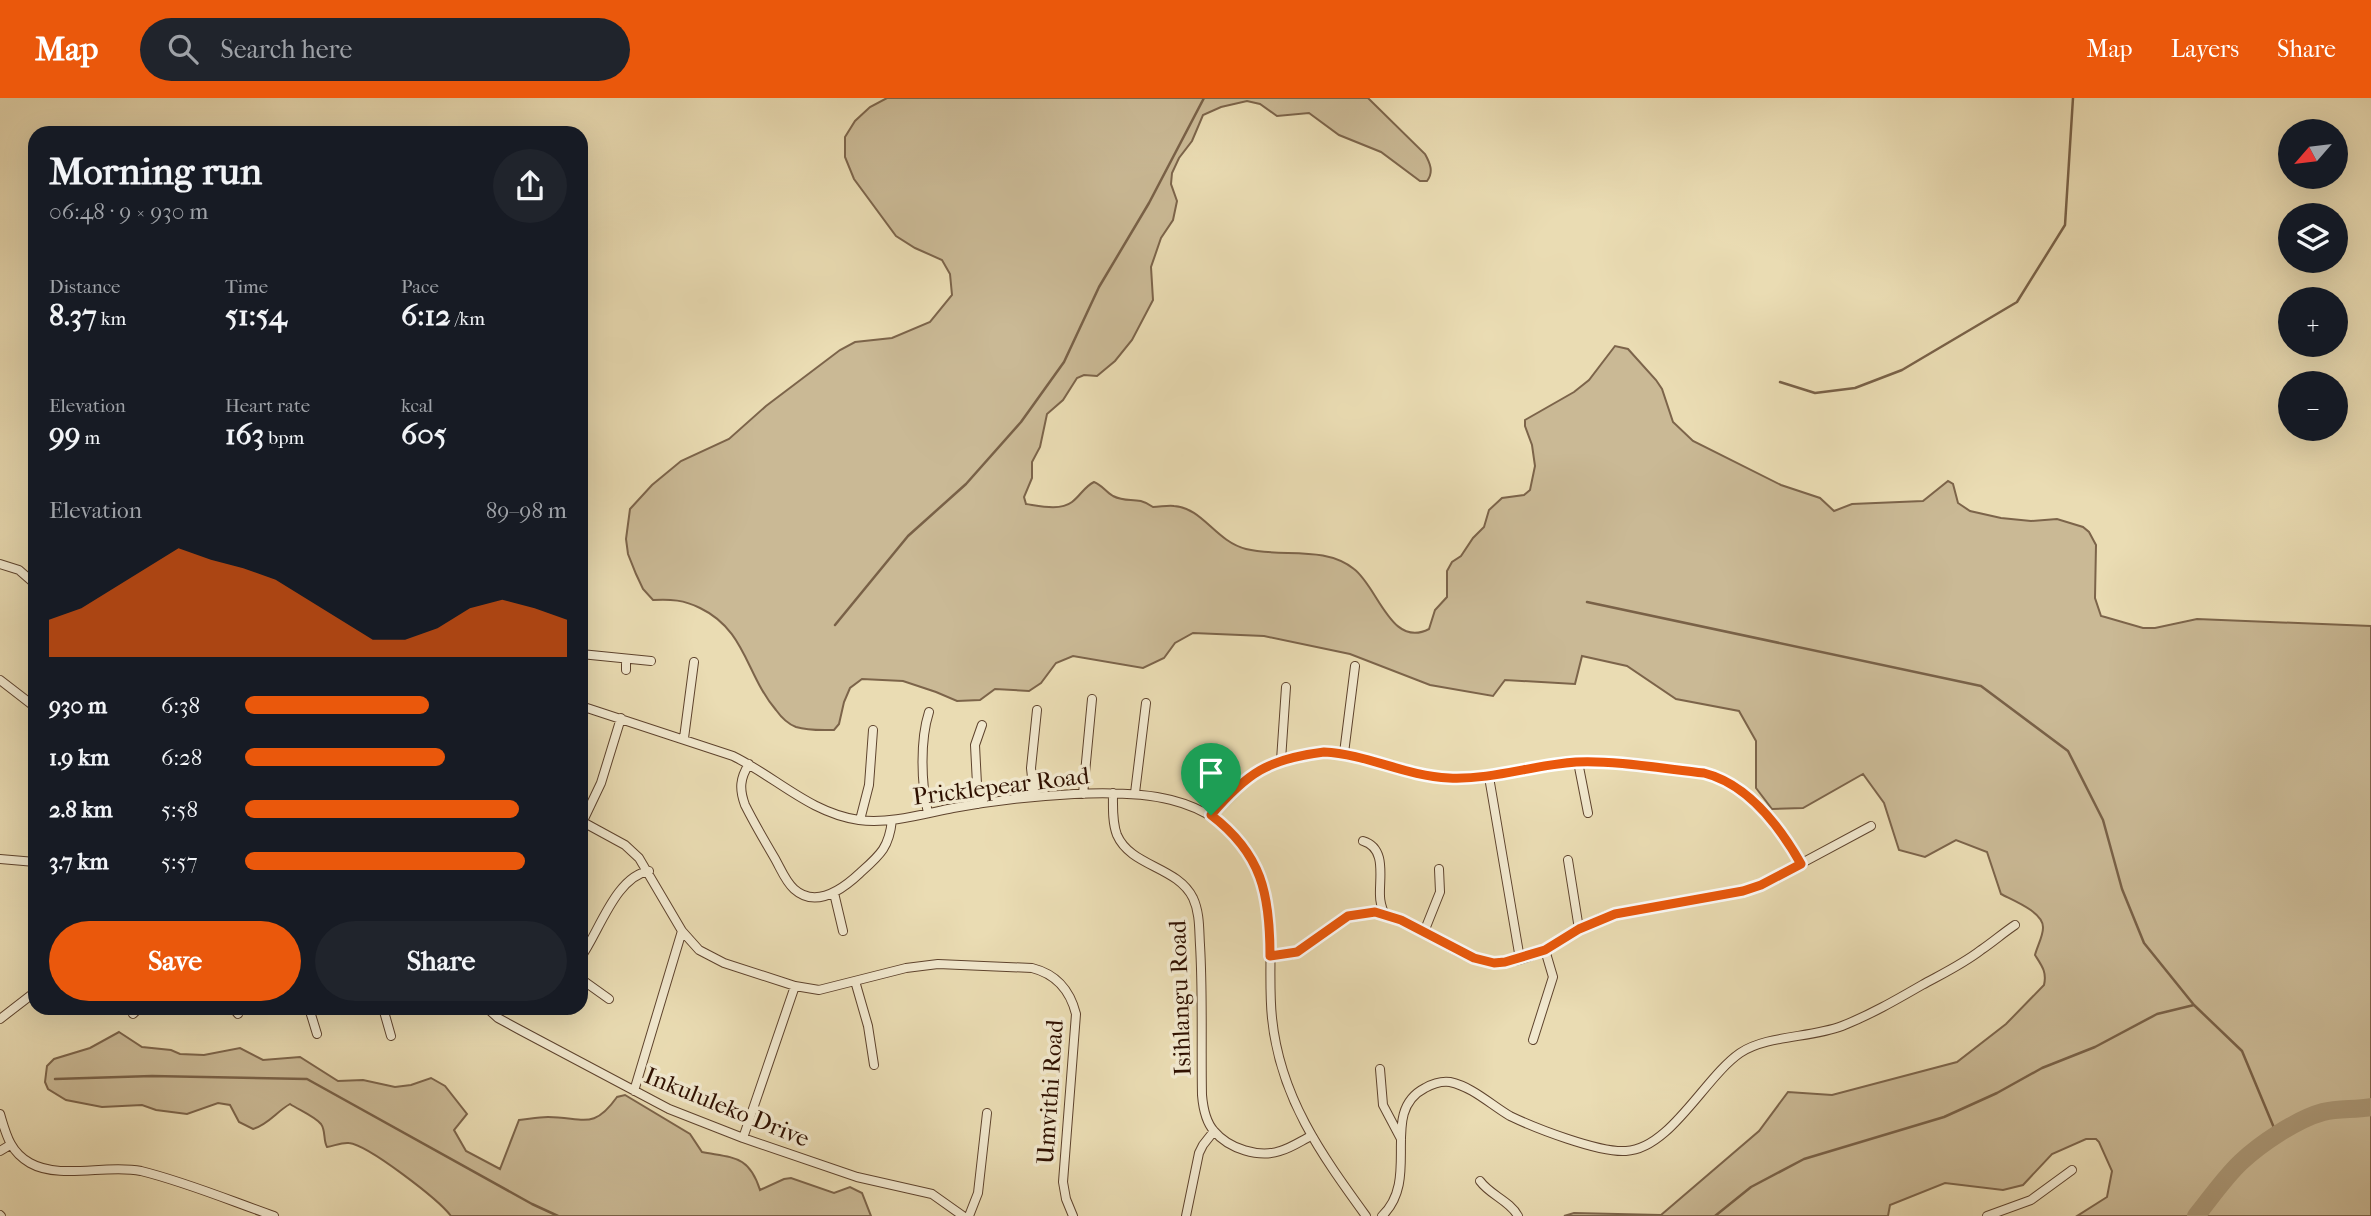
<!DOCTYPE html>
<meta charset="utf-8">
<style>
:root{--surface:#171b24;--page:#20242c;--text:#f1f3f6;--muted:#9ea1a6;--accent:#ea580c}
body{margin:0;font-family:"IM FELL French Canon",serif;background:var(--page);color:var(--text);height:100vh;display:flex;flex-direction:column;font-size:26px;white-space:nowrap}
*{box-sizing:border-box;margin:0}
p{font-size:23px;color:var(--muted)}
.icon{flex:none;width:38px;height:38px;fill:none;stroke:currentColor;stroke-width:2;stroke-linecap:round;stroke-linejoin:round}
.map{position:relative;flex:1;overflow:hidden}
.panel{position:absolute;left:28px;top:28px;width:560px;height:889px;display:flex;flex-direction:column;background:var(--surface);border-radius:21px;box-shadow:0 7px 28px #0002}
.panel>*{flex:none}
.needle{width:46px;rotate:242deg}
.fabs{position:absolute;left:2278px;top:21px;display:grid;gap:14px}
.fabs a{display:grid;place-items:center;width:70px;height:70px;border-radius:50%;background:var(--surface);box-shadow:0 7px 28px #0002;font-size:35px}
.pin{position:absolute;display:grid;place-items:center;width:60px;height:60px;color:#fff;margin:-72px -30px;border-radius:50% 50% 50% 0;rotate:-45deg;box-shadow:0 0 7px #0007}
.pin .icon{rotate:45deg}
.round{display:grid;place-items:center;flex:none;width:74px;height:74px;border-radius:37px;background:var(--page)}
.headline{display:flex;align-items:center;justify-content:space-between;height:119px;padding:0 21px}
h1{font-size:38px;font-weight:800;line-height:52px}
.figures{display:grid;grid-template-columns:repeat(3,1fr);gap:10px;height:119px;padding:7px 21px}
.figures div{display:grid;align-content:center}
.figures b{font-size:30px;font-weight:800}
.figures small{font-size:19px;font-weight:400}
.figures p{font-size:19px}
.chart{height:196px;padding:14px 21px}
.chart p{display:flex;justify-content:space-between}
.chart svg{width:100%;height:126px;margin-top:7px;fill:var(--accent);opacity:.7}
.button{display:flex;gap:14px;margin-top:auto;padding:14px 21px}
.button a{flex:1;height:80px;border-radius:42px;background:var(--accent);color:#fff;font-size:28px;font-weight:800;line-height:80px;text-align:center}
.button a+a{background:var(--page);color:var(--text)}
ul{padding:0 21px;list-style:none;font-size:23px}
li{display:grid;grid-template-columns:112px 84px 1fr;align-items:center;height:52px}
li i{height:18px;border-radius:9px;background:var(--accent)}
header{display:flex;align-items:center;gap:42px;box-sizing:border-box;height:98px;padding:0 35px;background:var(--accent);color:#fff}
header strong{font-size:33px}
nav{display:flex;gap:38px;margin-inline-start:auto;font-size:24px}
.search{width:490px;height:63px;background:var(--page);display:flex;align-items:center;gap:18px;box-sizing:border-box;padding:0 24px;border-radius:38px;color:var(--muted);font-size:26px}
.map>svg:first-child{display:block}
</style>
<header>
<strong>Map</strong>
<div class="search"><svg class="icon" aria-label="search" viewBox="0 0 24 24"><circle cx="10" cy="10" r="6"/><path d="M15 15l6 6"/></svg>Search here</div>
<nav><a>Map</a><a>Layers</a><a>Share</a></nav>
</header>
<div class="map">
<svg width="2371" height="1118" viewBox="0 0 2371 1118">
<rect width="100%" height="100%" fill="#eadcb3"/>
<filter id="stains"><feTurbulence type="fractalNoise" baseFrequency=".00286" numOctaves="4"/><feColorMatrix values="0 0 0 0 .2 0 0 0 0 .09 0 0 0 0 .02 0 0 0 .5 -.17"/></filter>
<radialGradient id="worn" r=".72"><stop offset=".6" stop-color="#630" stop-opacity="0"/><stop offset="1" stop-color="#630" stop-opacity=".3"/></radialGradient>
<path fill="#cab995" stroke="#7c644a" stroke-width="2" d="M 887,0 L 1368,0 L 1425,56 C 1430,65 1434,74 1427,83 L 1420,83 L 1381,54 L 1339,37 L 1309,15 L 1277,18 L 1260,6 L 1247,3 L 1221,9 L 1203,17 L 1192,43 L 1179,60 L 1172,75 L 1171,86 L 1177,103 L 1173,122 L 1161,140 L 1151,169 L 1153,202 L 1132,242 L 1115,263 L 1097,278 L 1084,277 L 1077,280 L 1063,302 L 1047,316 L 1040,349 L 1032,364 L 1032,380 L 1024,399 L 1026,406 C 1040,408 1060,413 1072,404 C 1081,397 1084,389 1094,384 C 1102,387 1106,394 1113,398 C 1129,406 1136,397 1153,409 C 1160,409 1168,407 1174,408 C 1203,410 1215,443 1246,451 C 1282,460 1324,447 1354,471 C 1378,489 1391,551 1429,531 L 1435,512 L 1447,499 L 1447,473 L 1452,464 L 1461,458 L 1473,440 L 1484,429 L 1489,412 L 1502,400 L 1524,397 L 1530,392 L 1535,368 L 1532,347 L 1525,328 L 1525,322 L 1574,294 L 1589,282 L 1615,248 L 1628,251 L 1656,282 L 1662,291 L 1673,324 L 1693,343 L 1781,387 L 1820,400 L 1834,413 L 1852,406 L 1923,403 L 1948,383 L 1953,386 L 1958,405 L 1970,413 L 2001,420 L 2031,423 L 2057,421 L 2083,429 L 2089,434 L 2096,447 L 2095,500 L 2101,518 L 2105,519 L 2143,530 L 2155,530 L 2197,521 L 2371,528 L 2371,1118 L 2077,1118 L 2107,1099 L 2112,1073 L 2099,1044 L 2096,1041 L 2086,1041 L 2052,1056 L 2023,1087 L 2003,1092 L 1945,1085 L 1890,1107 L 1888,1118 L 1564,1118 L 1574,1115 L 1661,1117 L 1759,1033 L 1788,994 L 1832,997 L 1957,964 L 2006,926 L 2044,887 C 2047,874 2042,868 2035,857 C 2037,849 2043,838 2043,830 C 2044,814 2012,802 2001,796 L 1987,754 L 1956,742 L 1925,759 L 1899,752 L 1884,705 L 1863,676 L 1803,710 L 1772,711 L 1756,690 L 1756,643 L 1739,613 L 1676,601 L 1627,568 L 1582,558 L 1575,586 L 1505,582 L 1493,598 L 1430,587 L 1350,556 L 1264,538 L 1193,535 L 1175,545 L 1164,560 L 1143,570 L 1073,558 L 1056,565 L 1041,585 L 1029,593 L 995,591 L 980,602 L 957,603 L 936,594 L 903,583 L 862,581 L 850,590 L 844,604 L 839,626 L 834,632 C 822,632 809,633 796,629 C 788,626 781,619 776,612 C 746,577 746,532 700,510 C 684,502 671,501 653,502 L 643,491 L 636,476 L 628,456 L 626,441 L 630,411 L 652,387 L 681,363 L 729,341 L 766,308 L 840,252 L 855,244 L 892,240 L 930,224 L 952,197 L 950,176 L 942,162 L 915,150 L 896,138 L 854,81 L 845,59 L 845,39 L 855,23 L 870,9 Z
M 119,934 L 142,949 L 171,952 L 180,956 L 204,957 L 240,950 L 263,962 L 300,959 L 338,983 L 363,982 L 395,989 L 411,987 L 431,980 L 445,988 L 467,1016 L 454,1032 L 466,1053 L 500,1071 L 519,1022 C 529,1021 538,1019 548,1019 C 583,1019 593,1033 617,999 L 625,997 L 690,1036 L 702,1054 C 733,1060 749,1057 760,1092 L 784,1081 L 791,1080 L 834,1095 L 850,1089 L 862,1095 L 871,1118 L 451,1118 C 438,1101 368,1047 349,1045 C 342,1044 334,1048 327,1049 C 323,1042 326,1033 321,1026 C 314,1018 299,1012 290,1006 C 276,1014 269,1026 253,1031 L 239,1024 L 230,1007 L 218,1005 L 187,1016 L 156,1012 L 142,1007 L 102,1009 L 66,1002 L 48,991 L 45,984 L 47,968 L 54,961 L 90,950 Z"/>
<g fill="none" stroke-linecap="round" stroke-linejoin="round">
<path stroke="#796147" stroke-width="2.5" d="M 1780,284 L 1815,295 L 1855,290 L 1902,272 L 2017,204 L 2065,127 L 2073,0
M 1587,504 L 1981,588 L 2068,653 L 2103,722 L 2122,791 L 2144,845 L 2194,907 L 2242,953 L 2277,1037
M 835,527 L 908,438 L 966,386 L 1021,324 L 1064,264 L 1099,189 L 1149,105 L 1204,0
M 55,981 L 152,978 L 307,981 L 532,1106 L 558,1118
M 1715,1118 L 1751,1089 L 1804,1061 L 1944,1019 L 1997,995 L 2042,970 L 2095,949 L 2157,916 L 2194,907"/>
<path stroke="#aa9776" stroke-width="18" d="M 2196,1118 C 2210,1101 2224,1080 2241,1064 C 2260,1046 2297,1021 2323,1014 C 2339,1010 2355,1012 2371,1009"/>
<g stroke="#5e432d" stroke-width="10">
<path id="minor" d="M 0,466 L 19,472 L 35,486
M 581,556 L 651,563
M 626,572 L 626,561
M 0,582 L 35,609
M 581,608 L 733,658 C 776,679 810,715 859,722 C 890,726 923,716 953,710 C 993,703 1033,698 1074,696 C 1139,693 1209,695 1249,755 C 1281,805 1266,864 1272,920 C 1280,999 1321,1056 1366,1118
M 684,640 L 694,564
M 1344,655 L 1355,568
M 1281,662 L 1286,589
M 1578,664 L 1588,715
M 749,666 C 740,680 739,691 745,707 C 754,725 764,742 774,759 C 780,769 785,783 794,791 C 816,811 843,791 860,775 C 880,757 889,750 892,722
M 1489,679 L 1520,861
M 1113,695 C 1113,708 1112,724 1117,737 C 1131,769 1177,768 1193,800 C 1200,815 1199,832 1200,847 C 1203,897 1201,947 1202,997 C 1203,1009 1205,1023 1214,1033 C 1229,1051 1259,1060 1280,1053 C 1291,1050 1301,1043 1311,1038
M 1135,695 L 1146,605
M 1083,696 L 1092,601
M 1034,698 L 1031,670 L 1037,612
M 978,706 L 975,647 L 982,627
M 928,715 C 921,685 920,642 929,614
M 1211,717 C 1234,689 1259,666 1296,658 C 1311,655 1328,653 1343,655 C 1371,659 1397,674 1425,678 C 1445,681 1468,682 1488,679 C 1518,675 1547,666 1577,664 C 1603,663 1630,668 1656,670 C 1675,672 1696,672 1714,677 C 1752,690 1782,733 1801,766
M 860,722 L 869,687 L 873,632
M 581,723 L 625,747 L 639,760 L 682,833 L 699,852 L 724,865 L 795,888 L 819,892 L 906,870 L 938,866 L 1032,870 C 1056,876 1070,892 1076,916 L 1063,1084 L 1066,1101 L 1073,1118
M 581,727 L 601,685 L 621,620
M 1363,743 C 1387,750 1379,780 1380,798 C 1380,804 1382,810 1384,815
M 0,761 L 35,764
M 1568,762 L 1579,831
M 834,795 L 843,833
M 1424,834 L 1440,794 L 1439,771
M 1271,857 L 1290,857 L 1297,854 C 1315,844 1331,825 1350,818 C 1399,798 1446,862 1493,865 C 1536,867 1569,832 1606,818 C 1622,812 1641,811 1658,808 C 1687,803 1715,799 1743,793 L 1761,787 L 1871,728
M 581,859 C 599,834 616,778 649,773
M 581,881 L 609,901
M 855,883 L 868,928 L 874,967
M 233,910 L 238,916
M 309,910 L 317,936
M 383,910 L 391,938
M 487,910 L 498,920 L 520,932 L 669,1011 L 743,1040 L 857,1079 L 932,1096 L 963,1118
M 133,916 L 139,910
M 0,921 L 35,894
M 1533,942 L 1553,879 L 1545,852
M 1380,971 L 1383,1007 L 1401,1041
M 634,993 L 682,833
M 0,1016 C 6,1036 10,1054 30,1065 C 60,1082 107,1066 141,1073 C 186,1084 231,1103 274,1118
M 743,1040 L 795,888
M 0,1053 L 10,1047
M 1480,1083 C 1490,1097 1510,1103 1518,1118
M 0,1117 L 1,1118
M 969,1118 L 978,1095 L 987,1015
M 1186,1118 L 1199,1055 L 1203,1047 L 1214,1033
M 1382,1118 C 1422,1080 1378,1014 1425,990 C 1432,986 1442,983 1450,984 C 1473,989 1491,1007 1510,1018 C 1535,1030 1599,1055 1626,1053 C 1670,1051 1705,979 1740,955 C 1767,937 1811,940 1842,928 C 1870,917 1896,902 1922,887 C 1942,876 1963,866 1981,852 C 1993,844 2003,835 2015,827
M 1987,1118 L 2031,1102 L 2072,1072"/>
</g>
<use href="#minor" stroke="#f1e8ce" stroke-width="8"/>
</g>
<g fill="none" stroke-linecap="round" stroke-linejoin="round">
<g stroke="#fff" stroke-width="14">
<path id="route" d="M 1324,654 C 1367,656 1405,678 1449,680 C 1492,682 1533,667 1576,664 C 1614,662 1666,671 1704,675 C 1748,686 1780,729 1801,766 L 1761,787 L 1743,793 L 1615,816 L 1579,831 L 1545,852 L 1505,864 L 1494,865 L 1474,860 L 1401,822 L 1375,814 L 1348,818 L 1297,854 L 1270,858 C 1270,796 1262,756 1211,717 C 1247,675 1268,661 1324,654 Z"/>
</g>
<use href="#route" stroke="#ea580c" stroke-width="9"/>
</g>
<g text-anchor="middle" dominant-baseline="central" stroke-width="7" stroke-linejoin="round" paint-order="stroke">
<g font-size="24" fill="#2f1000" stroke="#f1e8ce">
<text transform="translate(1001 688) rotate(-7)">Pricklepear Road</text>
<text transform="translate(1180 900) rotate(-92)">Isihlangu Road</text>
<text transform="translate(1050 994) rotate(-86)">Umvithi Road</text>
<text transform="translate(727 1009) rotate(22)">Inkululeko Drive</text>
</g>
</g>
<rect width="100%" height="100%" filter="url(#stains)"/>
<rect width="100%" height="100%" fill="url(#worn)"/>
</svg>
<div class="fabs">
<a><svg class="needle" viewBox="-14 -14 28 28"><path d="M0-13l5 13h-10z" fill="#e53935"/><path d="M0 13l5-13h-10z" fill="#9ea1a6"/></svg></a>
<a><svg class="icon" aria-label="layers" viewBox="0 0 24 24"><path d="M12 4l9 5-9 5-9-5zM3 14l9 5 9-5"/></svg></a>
<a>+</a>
<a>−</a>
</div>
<div class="pin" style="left:1211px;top:717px;background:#1e9e55"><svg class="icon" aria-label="arrive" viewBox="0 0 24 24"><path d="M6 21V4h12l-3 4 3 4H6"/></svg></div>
<section class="panel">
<div class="headline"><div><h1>Morning run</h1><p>06:48 · 9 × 930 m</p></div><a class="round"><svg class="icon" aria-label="share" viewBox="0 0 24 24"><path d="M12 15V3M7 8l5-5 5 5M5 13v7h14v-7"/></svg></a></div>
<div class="figures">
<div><p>Distance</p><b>8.37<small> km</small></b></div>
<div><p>Time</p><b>51:54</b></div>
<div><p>Pace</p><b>6:12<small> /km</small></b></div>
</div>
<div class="figures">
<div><p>Elevation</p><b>99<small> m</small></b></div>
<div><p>Heart rate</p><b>163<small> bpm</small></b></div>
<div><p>kcal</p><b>605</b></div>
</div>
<div class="chart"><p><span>Elevation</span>89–98 m</p>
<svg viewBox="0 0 160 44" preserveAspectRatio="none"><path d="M0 44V31L10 27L20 20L30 13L40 6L50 10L60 13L70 17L80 24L90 31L100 38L110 38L120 34L130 27L140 24L150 27L160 31V44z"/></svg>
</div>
<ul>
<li><b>930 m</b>6:38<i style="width:57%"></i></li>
<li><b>1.9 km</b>6:28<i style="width:62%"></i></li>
<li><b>2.8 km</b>5:58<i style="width:85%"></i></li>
<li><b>3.7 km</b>5:57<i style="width:87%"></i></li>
</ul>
<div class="button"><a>Save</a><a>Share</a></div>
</section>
</div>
